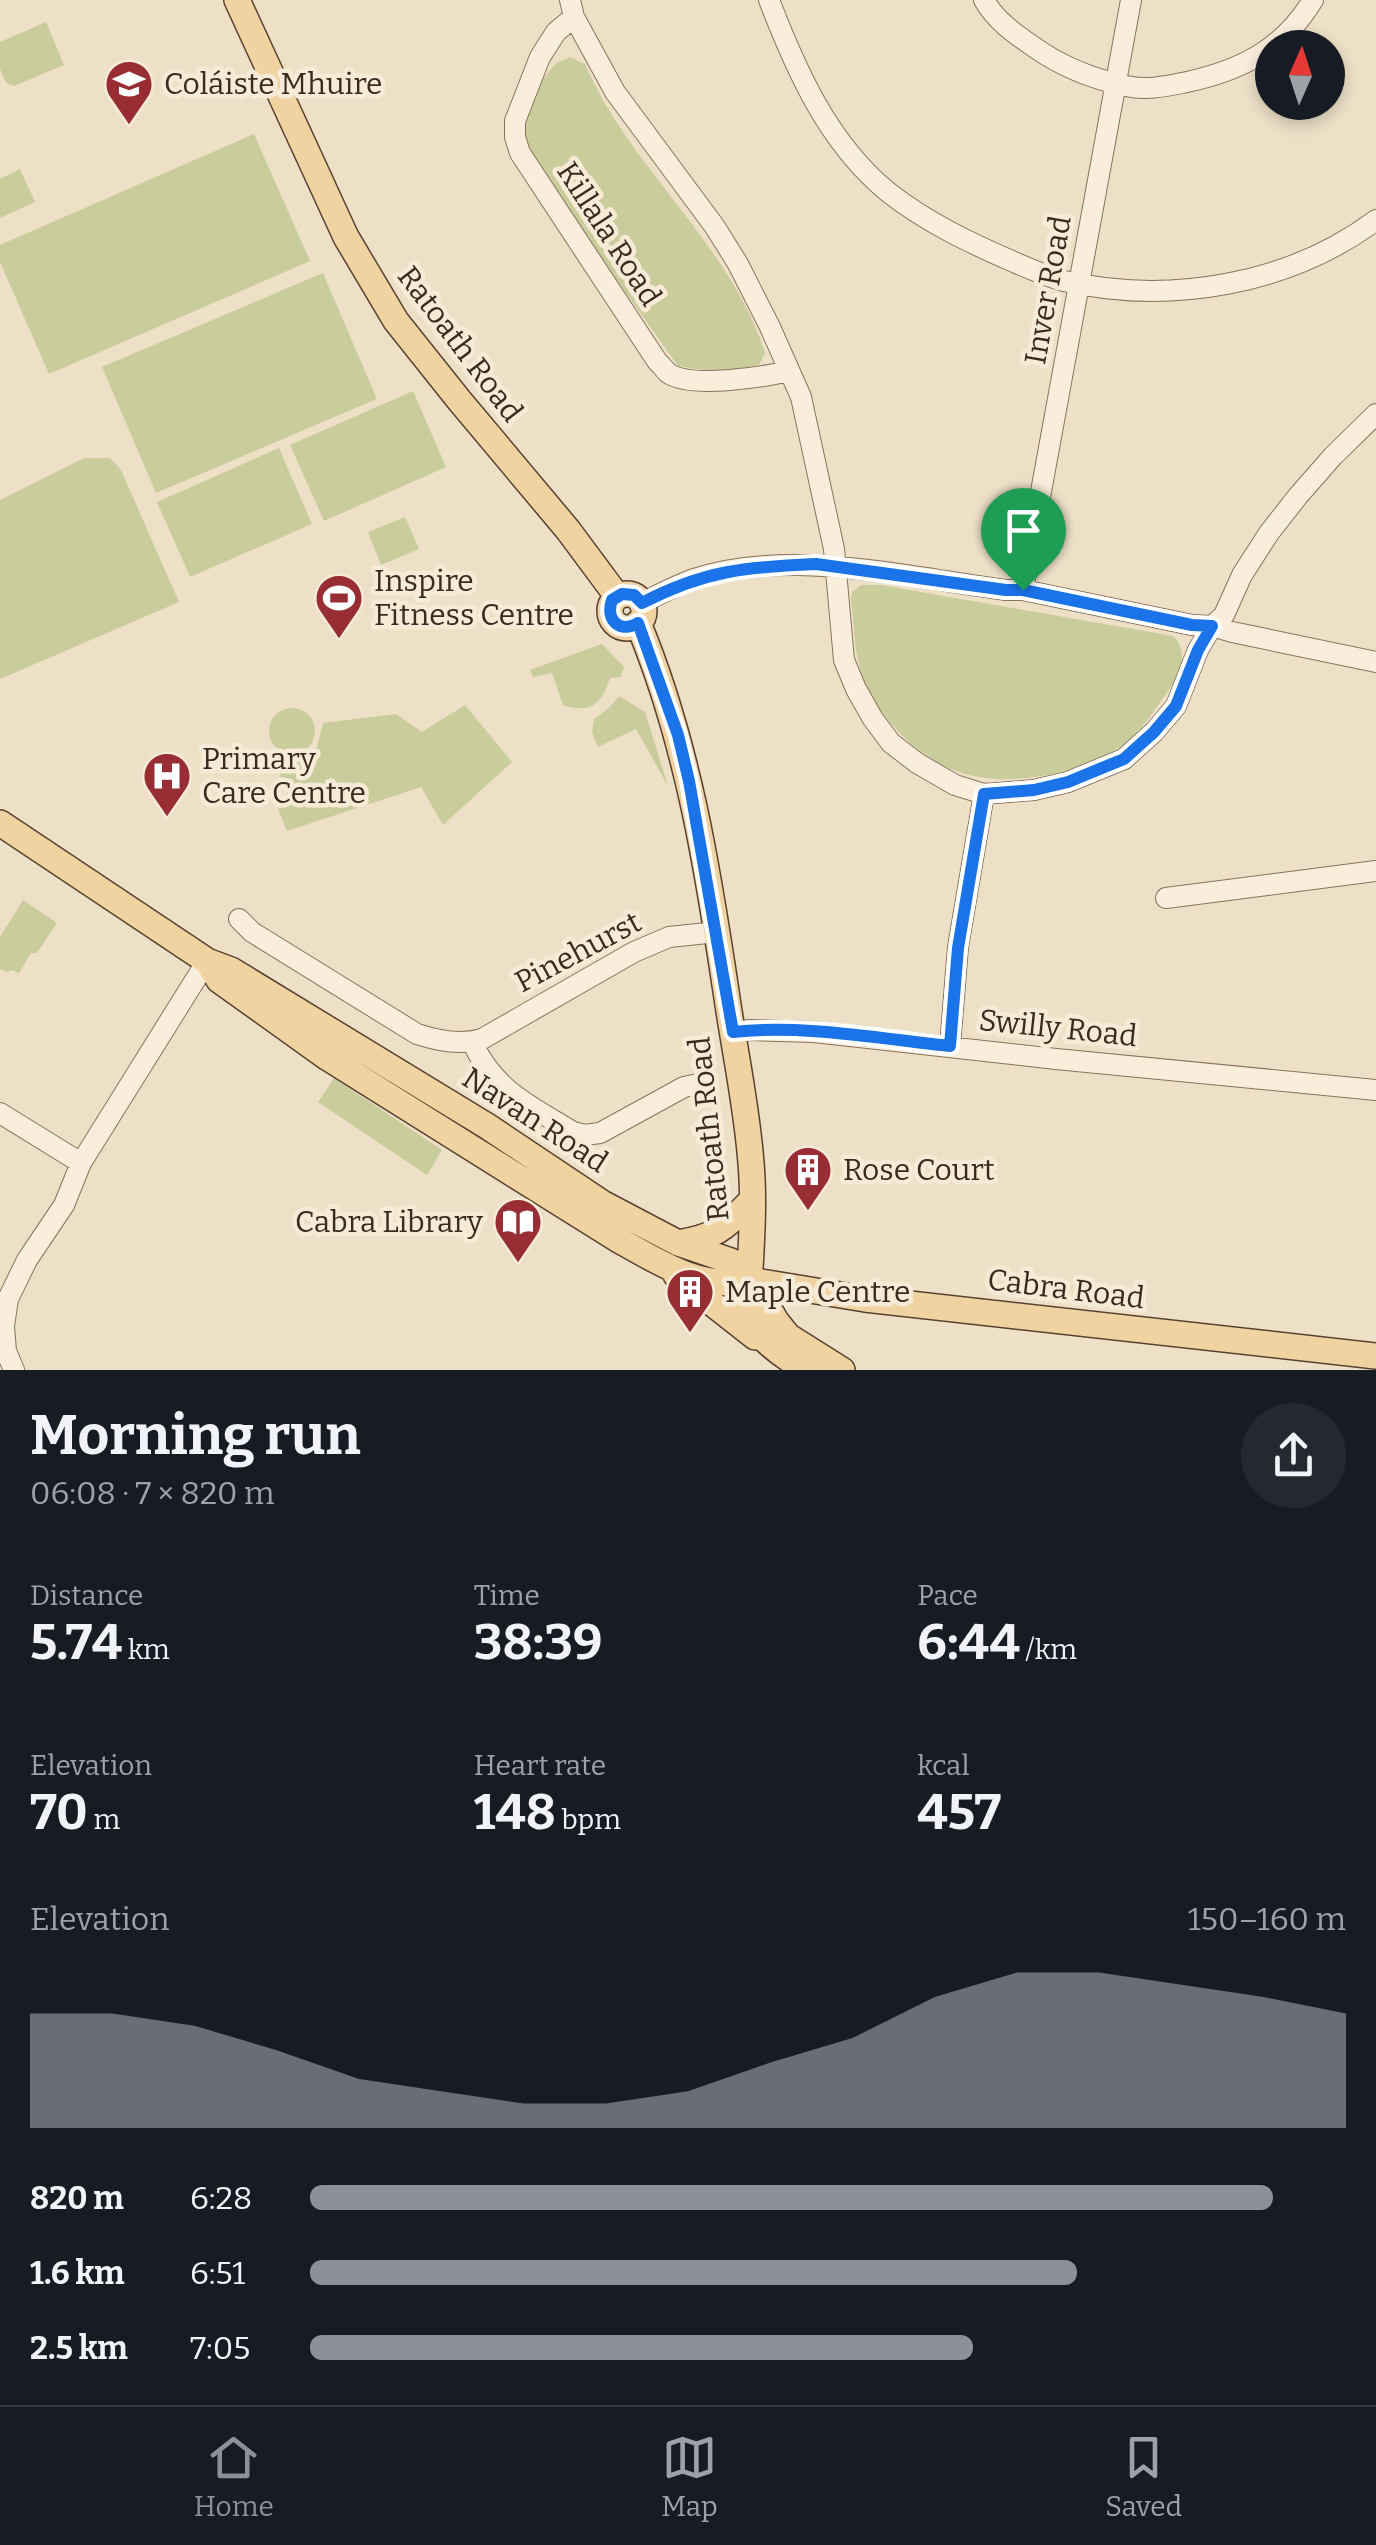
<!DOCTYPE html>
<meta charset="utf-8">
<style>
:root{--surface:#171b24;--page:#242831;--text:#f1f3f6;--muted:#9ea1a6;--line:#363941;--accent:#8c9099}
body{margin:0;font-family:Bitter,serif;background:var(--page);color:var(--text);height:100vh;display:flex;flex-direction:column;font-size:38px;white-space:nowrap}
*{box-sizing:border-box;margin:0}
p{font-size:32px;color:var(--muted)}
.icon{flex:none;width:55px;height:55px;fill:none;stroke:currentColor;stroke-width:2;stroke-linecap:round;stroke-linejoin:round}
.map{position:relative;height:1370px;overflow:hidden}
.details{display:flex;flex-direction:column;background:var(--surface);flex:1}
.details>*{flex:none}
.needle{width:65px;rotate:3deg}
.tools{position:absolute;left:1255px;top:30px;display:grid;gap:20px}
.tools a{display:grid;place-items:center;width:90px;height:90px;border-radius:50%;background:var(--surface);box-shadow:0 5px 15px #0003;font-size:50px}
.pin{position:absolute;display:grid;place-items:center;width:85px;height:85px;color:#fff;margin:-102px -42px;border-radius:50% 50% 50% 0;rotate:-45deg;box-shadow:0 0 10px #0007}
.pin .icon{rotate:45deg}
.round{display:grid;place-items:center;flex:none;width:105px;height:105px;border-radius:52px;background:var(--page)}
.overview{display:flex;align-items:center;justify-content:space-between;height:170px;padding:0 30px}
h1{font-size:55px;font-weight:700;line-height:75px}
.stats{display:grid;grid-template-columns:repeat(3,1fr);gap:15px;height:170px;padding:10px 30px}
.stats div{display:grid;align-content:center}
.stats b{font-size:50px;font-weight:700}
.stats small{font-size:28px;font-weight:400}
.stats p{font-size:28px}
.chart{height:280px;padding:20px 30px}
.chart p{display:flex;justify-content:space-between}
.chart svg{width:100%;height:180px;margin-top:10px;fill:var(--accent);opacity:.7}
ul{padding:0 30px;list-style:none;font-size:32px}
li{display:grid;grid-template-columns:160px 120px 1fr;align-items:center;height:75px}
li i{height:25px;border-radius:12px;background:var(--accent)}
.tabs{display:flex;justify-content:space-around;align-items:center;height:140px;border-top:2px solid var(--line);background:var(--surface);font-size:28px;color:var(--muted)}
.tabs a{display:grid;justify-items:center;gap:5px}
.tabs .on{color:var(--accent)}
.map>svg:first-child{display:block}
</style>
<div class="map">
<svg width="1376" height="1370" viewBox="0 0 1376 1370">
<rect width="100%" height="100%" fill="#eee0c7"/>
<path fill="#c9cc9b" d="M 46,22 L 64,65 L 14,86 L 6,83 L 0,69 L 0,42 Z
M 570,57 L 585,64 C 630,169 730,243 765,353 L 759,365 C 731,371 707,372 678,366 L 593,247 L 528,148 L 524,125 L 532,92 L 555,64 Z
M 254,134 L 310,261 L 49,374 L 0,262 L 0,245 Z
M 20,169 L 35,202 L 0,218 L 0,179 Z
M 323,273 L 377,399 L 156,493 L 102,367 Z
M 413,391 L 446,467 L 324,521 L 290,445 Z
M 279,448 L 312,524 L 190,577 L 157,502 Z
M 84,458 L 110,458 L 121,470 L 179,602 L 0,679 L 0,500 Z
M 405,517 L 419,549 L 381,565 L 368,532 Z
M 861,585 L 881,585 L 1173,636 C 1190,652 1180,674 1168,691 C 1157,707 1145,725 1131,739 C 1095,770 1025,785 979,777 C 927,769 875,719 860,669 C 854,647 854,622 851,600 L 852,592 Z
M 602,644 L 624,667 L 621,677 L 610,678 C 602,704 591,714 563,705 L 552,673 L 533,677 L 530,670 Z
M 619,696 L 645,712 L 668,786 L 636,729 L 598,747 L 592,732 L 594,719 L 609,708 Z
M 465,705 L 512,762 L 443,825 L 421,787 L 287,831 L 278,809 L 291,805 L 279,771 L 317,747 L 323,723 L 396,714 L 422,732 Z
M269 731a23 23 0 1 1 46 0a23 23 0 1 1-46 0Z
M 23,900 L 57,923 L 37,953 L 31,953 L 19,973 L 11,970 L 8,972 L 0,969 L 0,937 Z
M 334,1078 L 442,1150 L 427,1175 L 318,1102 Z"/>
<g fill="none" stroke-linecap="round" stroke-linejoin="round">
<g stroke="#8a725d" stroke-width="22">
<path id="minor" d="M 570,0 L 574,17 L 615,92 L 715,227 L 738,264 L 770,327 L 801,397 L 834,549 L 844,660 L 856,689 L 873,719 L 891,743 L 917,763 L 955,785 L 984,794 L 1034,790 L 1068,782 L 1124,759 L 1154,732 L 1176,706 L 1198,650 L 1212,626 L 1224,615 L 1242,575 L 1269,533 L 1298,496 L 1333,456 L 1376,414
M 769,0 C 796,70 828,143 888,192 C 926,222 970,243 1014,262 C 1030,269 1048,277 1064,281 C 1169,305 1289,285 1376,220
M 984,0 C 995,20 1015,34 1034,47 C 1062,67 1093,79 1126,86 C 1147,91 1167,86 1187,82 C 1242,70 1283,49 1313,0
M 574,17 L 556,32 L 540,57 L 515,121 L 515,137 L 520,153 L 657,361 C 659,363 666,371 668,373 C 691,389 763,377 789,371
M 1023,590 L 1131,0
M 642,603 C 658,595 675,586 691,580 C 786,547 908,577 1006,590 L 1023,590 L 1192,625 L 1212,626 L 1232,632 L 1376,662
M 1166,898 L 1376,871
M 239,919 L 252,932 L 417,1034 C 438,1041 461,1045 482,1039 L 634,952 L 669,937 L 717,932
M 733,1032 L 750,1030 L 814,1032 L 1056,1059 L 1376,1090
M 472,1042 C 495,1091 529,1105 573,1132 L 585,1135 L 600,1133 L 684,1087 L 703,1083
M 950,1046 L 958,947 L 984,794
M 0,1113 L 81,1163
M 14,1370 L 6,1351 L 4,1326 L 8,1299 L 27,1260 L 64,1205 L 81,1163 L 207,961"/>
</g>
<g stroke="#584131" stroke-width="28">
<path id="major" d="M 237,0 L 346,237 L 396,321 L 459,400 L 568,530 L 617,596
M610 611a17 17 0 1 1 34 0a17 17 0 1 1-34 0Z
M 638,623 C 688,743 708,870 727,998 C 735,1053 747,1108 751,1163 C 754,1198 752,1234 750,1269 C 749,1285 742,1297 747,1313 C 754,1337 786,1358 806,1370
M 0,823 L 207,961 L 231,970 L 487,1126 L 602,1203 L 678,1243 L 731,1261 L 764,1300 L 776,1321 L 788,1336 L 842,1370
M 207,961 L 219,980 L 328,1058 L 617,1239 C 657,1261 702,1292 749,1280 L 865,1299 L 1376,1356
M 678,1243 C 719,1236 724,1228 752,1200
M 676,1275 L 755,1337"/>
</g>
<use href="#minor" stroke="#f9eedb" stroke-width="20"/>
<use href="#major" stroke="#f0d3a1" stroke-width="25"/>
</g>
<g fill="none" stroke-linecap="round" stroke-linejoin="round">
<g stroke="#fff" stroke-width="20">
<path id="route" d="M 816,564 L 1006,590 L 1023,590 L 1192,625 L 1212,626 L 1198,650 L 1176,706 L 1154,732 L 1124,759 L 1068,782 L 1034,790 L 984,794 L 958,948 L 950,1046 C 882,1039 801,1024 733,1032 L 689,781 L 678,735 L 638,623 C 620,634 605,620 612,600 L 622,594 L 634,595 L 642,603 C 705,570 747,567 816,564 Z"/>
</g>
<use href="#route" stroke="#1a73e8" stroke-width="12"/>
</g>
<defs>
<g id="school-pin" transform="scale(2.5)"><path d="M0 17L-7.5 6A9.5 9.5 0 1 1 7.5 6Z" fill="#982d34" stroke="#f5ebd7"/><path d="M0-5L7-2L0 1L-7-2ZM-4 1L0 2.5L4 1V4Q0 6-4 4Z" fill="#fff"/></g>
<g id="stadium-pin" transform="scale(2.5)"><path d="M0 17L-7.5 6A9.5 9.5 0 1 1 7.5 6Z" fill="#982d34" stroke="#f5ebd7"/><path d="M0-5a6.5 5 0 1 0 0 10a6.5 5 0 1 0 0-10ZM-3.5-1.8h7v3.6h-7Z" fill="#fff"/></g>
<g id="hospital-pin" transform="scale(2.5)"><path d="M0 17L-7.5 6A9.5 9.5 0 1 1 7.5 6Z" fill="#982d34" stroke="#f5ebd7"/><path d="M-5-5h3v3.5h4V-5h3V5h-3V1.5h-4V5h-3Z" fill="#fff"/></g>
<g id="building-pin" transform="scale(2.5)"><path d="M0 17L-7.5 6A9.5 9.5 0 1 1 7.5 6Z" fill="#982d34" stroke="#f5ebd7"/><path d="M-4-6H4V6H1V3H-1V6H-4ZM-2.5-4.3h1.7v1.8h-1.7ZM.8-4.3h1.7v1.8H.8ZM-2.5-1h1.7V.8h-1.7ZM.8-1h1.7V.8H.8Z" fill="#fff"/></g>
<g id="library-pin" transform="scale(2.5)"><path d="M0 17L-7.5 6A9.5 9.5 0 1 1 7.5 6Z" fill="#982d34" stroke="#f5ebd7"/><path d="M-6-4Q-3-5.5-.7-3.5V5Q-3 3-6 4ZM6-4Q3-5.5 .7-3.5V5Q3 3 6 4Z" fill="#fff"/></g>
</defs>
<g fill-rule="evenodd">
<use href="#school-pin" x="129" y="84"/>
<use href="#stadium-pin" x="339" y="598"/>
<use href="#hospital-pin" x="167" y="776"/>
<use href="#building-pin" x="808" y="1170"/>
<use href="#library-pin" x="518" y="1222"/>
<use href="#building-pin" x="690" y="1292"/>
</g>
<g text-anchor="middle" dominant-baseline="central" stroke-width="9" stroke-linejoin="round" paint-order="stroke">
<g font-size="30" fill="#3a2b20" stroke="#f5ebd7" text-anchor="start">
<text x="164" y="84">Coláiste Mhuire</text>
<text x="374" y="581">Inspire<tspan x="374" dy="34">Fitness Centre</tspan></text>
<text x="202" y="759">Primary<tspan x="202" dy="34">Care Centre</tspan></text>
<text x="843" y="1170">Rose Court</text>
<text x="483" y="1222" text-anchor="end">Cabra Library</text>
<text x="725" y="1292">Maple Centre</text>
</g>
<g font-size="30" fill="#3a2b20" stroke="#f5ebd7">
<text transform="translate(609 234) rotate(57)">Killala Road</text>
<text transform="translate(1048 290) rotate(-80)">Inver Road</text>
<text transform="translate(460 344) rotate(53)">Ratoath Road</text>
<text transform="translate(578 952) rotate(-28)">Pinehurst</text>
<text transform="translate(1058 1028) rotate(6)">Swilly Road</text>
<text transform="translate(535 1120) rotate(33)">Navan Road</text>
<text transform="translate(709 1129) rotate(-96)">Ratoath Road</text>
<text transform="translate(1066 1289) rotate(7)">Cabra Road</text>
</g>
</g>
</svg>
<div class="tools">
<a><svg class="needle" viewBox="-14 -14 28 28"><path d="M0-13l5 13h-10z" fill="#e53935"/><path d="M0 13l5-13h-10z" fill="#9ea1a6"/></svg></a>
</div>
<div class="pin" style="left:1023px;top:590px;background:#1e9e55"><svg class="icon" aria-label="arrive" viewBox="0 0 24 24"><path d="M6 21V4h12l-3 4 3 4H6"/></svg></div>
</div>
<section class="details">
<div class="overview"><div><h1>Morning run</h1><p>06:08 · 7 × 820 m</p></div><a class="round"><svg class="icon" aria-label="share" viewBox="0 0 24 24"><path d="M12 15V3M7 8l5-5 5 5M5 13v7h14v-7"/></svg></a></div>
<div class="stats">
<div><p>Distance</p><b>5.74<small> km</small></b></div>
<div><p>Time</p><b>38:39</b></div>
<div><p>Pace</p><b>6:44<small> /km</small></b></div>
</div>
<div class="stats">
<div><p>Elevation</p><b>70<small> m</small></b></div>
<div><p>Heart rate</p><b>148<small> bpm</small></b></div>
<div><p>kcal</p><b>457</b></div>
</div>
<div class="chart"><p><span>Elevation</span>150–160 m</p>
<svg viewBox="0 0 160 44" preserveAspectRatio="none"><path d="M0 44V16L10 16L20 19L30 25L40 32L50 35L60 38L70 38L80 35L90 28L100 22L110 12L120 6L130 6L140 9L150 12L160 16V44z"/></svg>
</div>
<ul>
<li><b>820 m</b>6:28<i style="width:93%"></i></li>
<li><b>1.6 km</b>6:51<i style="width:74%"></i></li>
<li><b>2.5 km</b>7:05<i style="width:64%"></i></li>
</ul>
</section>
<nav class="tabs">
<a class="on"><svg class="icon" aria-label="home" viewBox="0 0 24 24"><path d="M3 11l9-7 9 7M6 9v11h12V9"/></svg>Home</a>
<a><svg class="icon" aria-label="map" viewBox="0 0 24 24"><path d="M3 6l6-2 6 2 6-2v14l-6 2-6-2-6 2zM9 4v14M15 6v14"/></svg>Map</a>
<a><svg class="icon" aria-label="saved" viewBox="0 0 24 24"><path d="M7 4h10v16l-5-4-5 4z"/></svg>Saved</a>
</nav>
